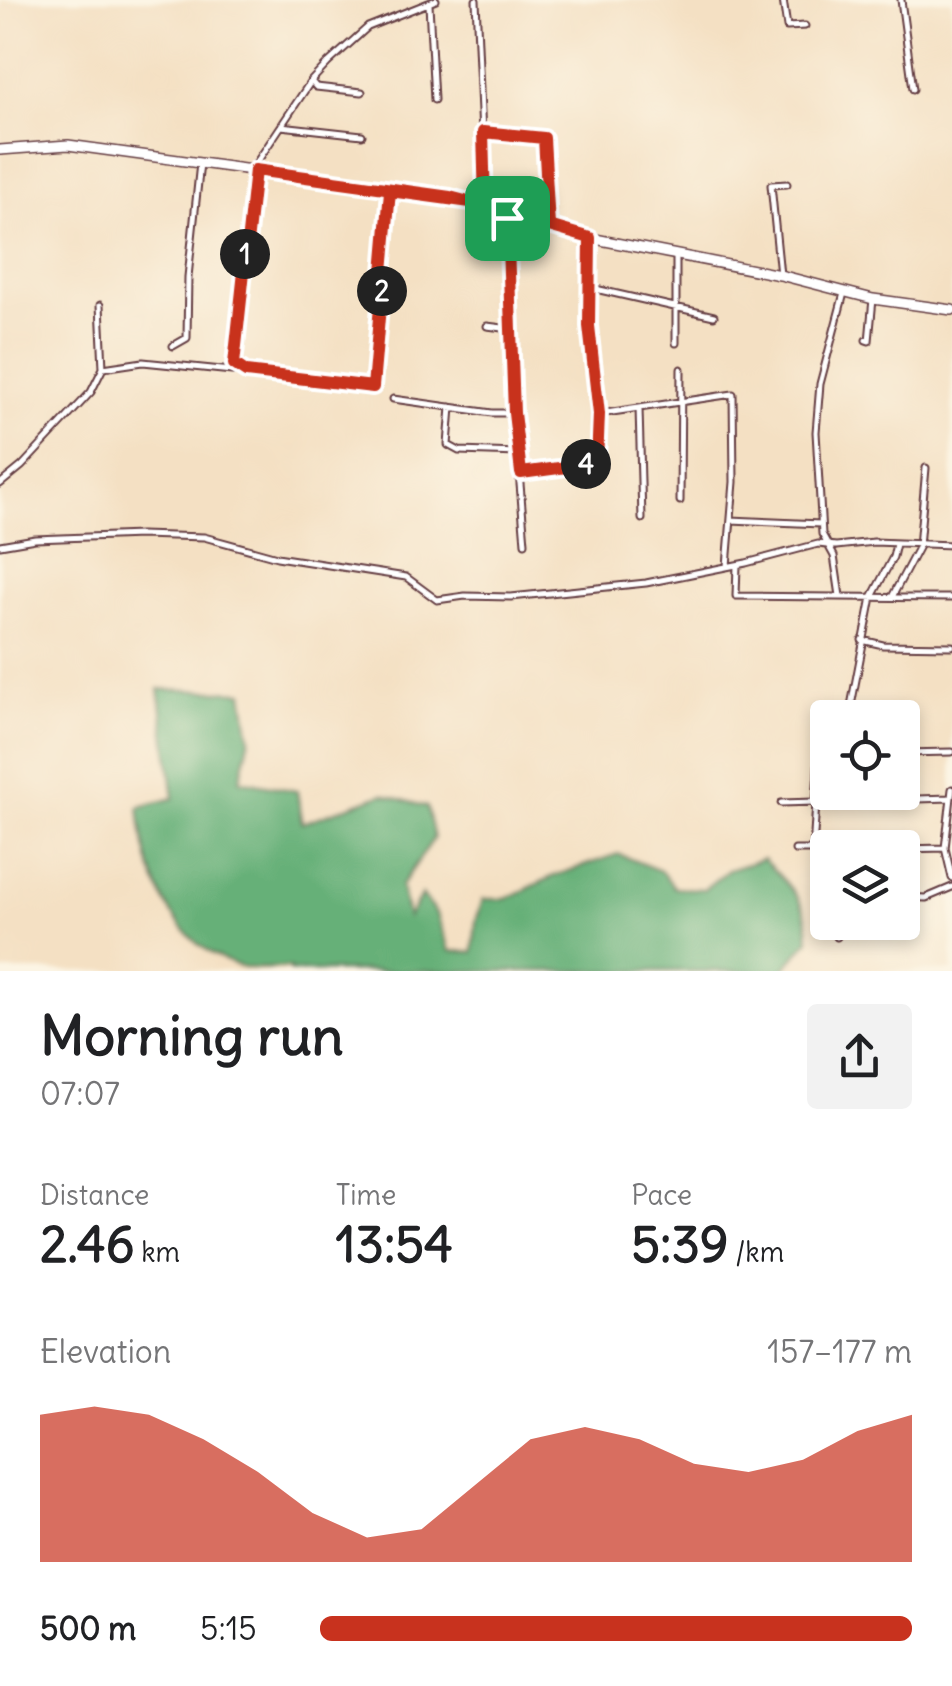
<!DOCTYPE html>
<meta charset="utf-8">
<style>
:root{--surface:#fff;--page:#f2f2f2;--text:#202124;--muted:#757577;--accent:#c8321e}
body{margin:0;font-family:Delius,sans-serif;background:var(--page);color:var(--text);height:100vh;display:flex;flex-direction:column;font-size:38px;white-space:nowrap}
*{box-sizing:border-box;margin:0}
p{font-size:32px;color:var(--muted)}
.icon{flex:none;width:55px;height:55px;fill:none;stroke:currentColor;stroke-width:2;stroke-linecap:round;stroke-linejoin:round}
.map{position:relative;height:971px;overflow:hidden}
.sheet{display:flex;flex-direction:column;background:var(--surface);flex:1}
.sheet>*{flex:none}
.fabs{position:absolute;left:810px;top:700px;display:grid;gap:20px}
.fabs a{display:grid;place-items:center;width:110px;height:110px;border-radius:10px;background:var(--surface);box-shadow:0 5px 15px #0003;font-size:50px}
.pin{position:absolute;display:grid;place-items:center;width:85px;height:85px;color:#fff;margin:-42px;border-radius:20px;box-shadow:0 5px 15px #0006}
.km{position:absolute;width:50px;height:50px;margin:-25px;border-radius:50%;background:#222;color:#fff;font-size:28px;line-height:50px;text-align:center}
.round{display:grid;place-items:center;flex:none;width:105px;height:105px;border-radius:10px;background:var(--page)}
.head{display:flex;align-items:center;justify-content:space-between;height:170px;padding:0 40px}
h1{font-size:55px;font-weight:800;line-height:75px}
.metrics{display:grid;grid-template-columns:repeat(3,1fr);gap:15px;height:170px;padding:10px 40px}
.metrics div{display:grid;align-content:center}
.metrics b{font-size:50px;font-weight:800}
.metrics small{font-size:28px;font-weight:400}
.metrics p{font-size:28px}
.chart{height:280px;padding:20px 40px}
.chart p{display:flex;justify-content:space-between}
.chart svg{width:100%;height:180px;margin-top:10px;fill:var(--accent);opacity:.7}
ul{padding:0 40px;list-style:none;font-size:32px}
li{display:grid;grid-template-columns:160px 120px 1fr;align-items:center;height:75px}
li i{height:25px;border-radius:12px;background:var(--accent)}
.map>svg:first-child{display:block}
</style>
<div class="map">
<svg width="952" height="971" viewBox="0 0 952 971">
<rect width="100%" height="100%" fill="#fcf5e5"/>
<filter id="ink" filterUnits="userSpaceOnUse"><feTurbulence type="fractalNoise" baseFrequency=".01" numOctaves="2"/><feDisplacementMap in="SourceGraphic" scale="20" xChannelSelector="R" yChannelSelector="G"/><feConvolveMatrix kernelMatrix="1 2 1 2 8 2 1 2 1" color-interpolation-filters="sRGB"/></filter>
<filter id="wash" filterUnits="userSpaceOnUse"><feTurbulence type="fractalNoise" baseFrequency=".0048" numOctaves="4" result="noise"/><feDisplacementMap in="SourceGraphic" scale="40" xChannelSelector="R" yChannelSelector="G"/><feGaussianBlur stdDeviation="2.25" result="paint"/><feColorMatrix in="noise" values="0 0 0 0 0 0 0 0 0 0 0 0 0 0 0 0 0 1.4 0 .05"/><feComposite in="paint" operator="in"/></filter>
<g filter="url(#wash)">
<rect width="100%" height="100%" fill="#f4e0c3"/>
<path fill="#66b078" stroke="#586852" stroke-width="2.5" d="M 159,689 L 243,692 L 250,738 L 240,780 L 297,791 L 302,823 L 383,794 L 427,807 L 434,838 L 401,886 L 408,917 L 422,895 L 437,915 L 450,951 L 473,952 L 476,921 L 483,899 L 506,899 L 554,876 L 618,854 L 661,871 L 675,888 L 704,889 L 728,870 L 763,859 C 788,885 810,902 809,940 L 782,971 L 290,971 L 290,968 C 275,967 256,970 243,967 C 171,947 145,873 139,807 L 174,798 Z"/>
</g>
<g filter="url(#ink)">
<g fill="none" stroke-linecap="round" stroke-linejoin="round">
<g stroke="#643c42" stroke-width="9">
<path id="minor" d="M 476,0 L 485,202
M 783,0 L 787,27 L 805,26
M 901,0 L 913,89
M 429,4 L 434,100
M 311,81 L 316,87 L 362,92
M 281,126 L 362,135
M 483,132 L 544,138 L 548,223
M 253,168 L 311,81 L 328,63 L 368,27 L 436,0
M 507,211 L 514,413 L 525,543
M 780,275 L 771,185 L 787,184
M 591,288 L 714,316
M 487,326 L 511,329
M 866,340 L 869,341 L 873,299
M 676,343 L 676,257
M 173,346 L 187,338 L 188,277 L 200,163
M 235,364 L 246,372 L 373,387 L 390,191
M 103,368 L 143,362 L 232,371 L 237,356 L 239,308 L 255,171
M 393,399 L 492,413 L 514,413
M 451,407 L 448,445 L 459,451 L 519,453
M 639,408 L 642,519
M 599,414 L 733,394 L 734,482 L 727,566
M 521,473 L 597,463 L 599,460 L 599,414 L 589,326 L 590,239
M 0,484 L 22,466 L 91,392 L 103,368 L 100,305
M 680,501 L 681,369
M 731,520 L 821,524
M 0,545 L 35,539 L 140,535 L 204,537 L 277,557 L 406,577 L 437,600 L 465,596 L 511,597 L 646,583 L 746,563 L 818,544 L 836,546 L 874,542 L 952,545
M 737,565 L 736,596 L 952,598
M 840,596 L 834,556 L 822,534 L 816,432 L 820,384 L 844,293
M 892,597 L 919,546 L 926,468
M 862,640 L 883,645 L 952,646
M 846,718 L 850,711 L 872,597 L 893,557 L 896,544
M 902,753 L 952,752
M 952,789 L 945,848 L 952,878
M 781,803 L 951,798
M 902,849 L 945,848
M 795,850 L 828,850
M 813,851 L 819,753 L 828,738
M 820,897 L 828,897
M 902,897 L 926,898 L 952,887
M 837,937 L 839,922"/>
</g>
<g stroke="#643c42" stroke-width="12">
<path id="secondary" d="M 0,150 L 68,145 L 450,197 L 485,204 L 590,238 L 780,275 L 873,299 L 952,310"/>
</g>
<use href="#minor" stroke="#fff" stroke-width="5"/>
<use href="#secondary" stroke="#fff" stroke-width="9"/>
</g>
</g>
<g fill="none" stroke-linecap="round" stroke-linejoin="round" filter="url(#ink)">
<g stroke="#fff" stroke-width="20">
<path id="route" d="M 507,218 L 507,212 L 450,197 L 255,170 L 234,364 L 246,372 L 373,387 L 390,191 L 485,204 L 483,132 L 544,138 L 549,226 L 590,238 L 589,326 L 599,414 L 597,463 L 521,473 L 514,413 L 507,218"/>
</g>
<use href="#route" stroke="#c8321e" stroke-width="12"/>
</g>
</svg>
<div class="fabs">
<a><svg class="icon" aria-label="locate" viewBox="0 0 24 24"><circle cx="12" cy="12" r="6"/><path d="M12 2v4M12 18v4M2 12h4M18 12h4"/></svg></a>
<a><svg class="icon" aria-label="layers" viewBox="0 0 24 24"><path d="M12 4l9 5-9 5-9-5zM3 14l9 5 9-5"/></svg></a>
</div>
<div class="pin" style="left:507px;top:218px;background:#1e9e55"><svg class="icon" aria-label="arrive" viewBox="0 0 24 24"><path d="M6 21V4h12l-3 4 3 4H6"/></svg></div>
<b class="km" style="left:245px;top:254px">1</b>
<b class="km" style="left:382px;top:291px">2</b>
<b class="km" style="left:586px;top:464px">4</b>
</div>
<section class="sheet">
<div class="head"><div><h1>Morning run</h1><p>07:07</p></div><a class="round"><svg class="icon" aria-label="share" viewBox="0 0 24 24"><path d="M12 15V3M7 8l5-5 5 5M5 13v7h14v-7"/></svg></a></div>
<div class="metrics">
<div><p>Distance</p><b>2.46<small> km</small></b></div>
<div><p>Time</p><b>13:54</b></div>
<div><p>Pace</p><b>5:39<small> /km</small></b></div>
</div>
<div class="chart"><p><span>Elevation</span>157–177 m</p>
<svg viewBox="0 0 160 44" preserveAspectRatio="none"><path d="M0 44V8L10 6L20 8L30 14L40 22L50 32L60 38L70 36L80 25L90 14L100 11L110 14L120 20L130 22L140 19L150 12L160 8V44z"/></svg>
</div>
<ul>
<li><b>500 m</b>5:15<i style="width:100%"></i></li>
</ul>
</section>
